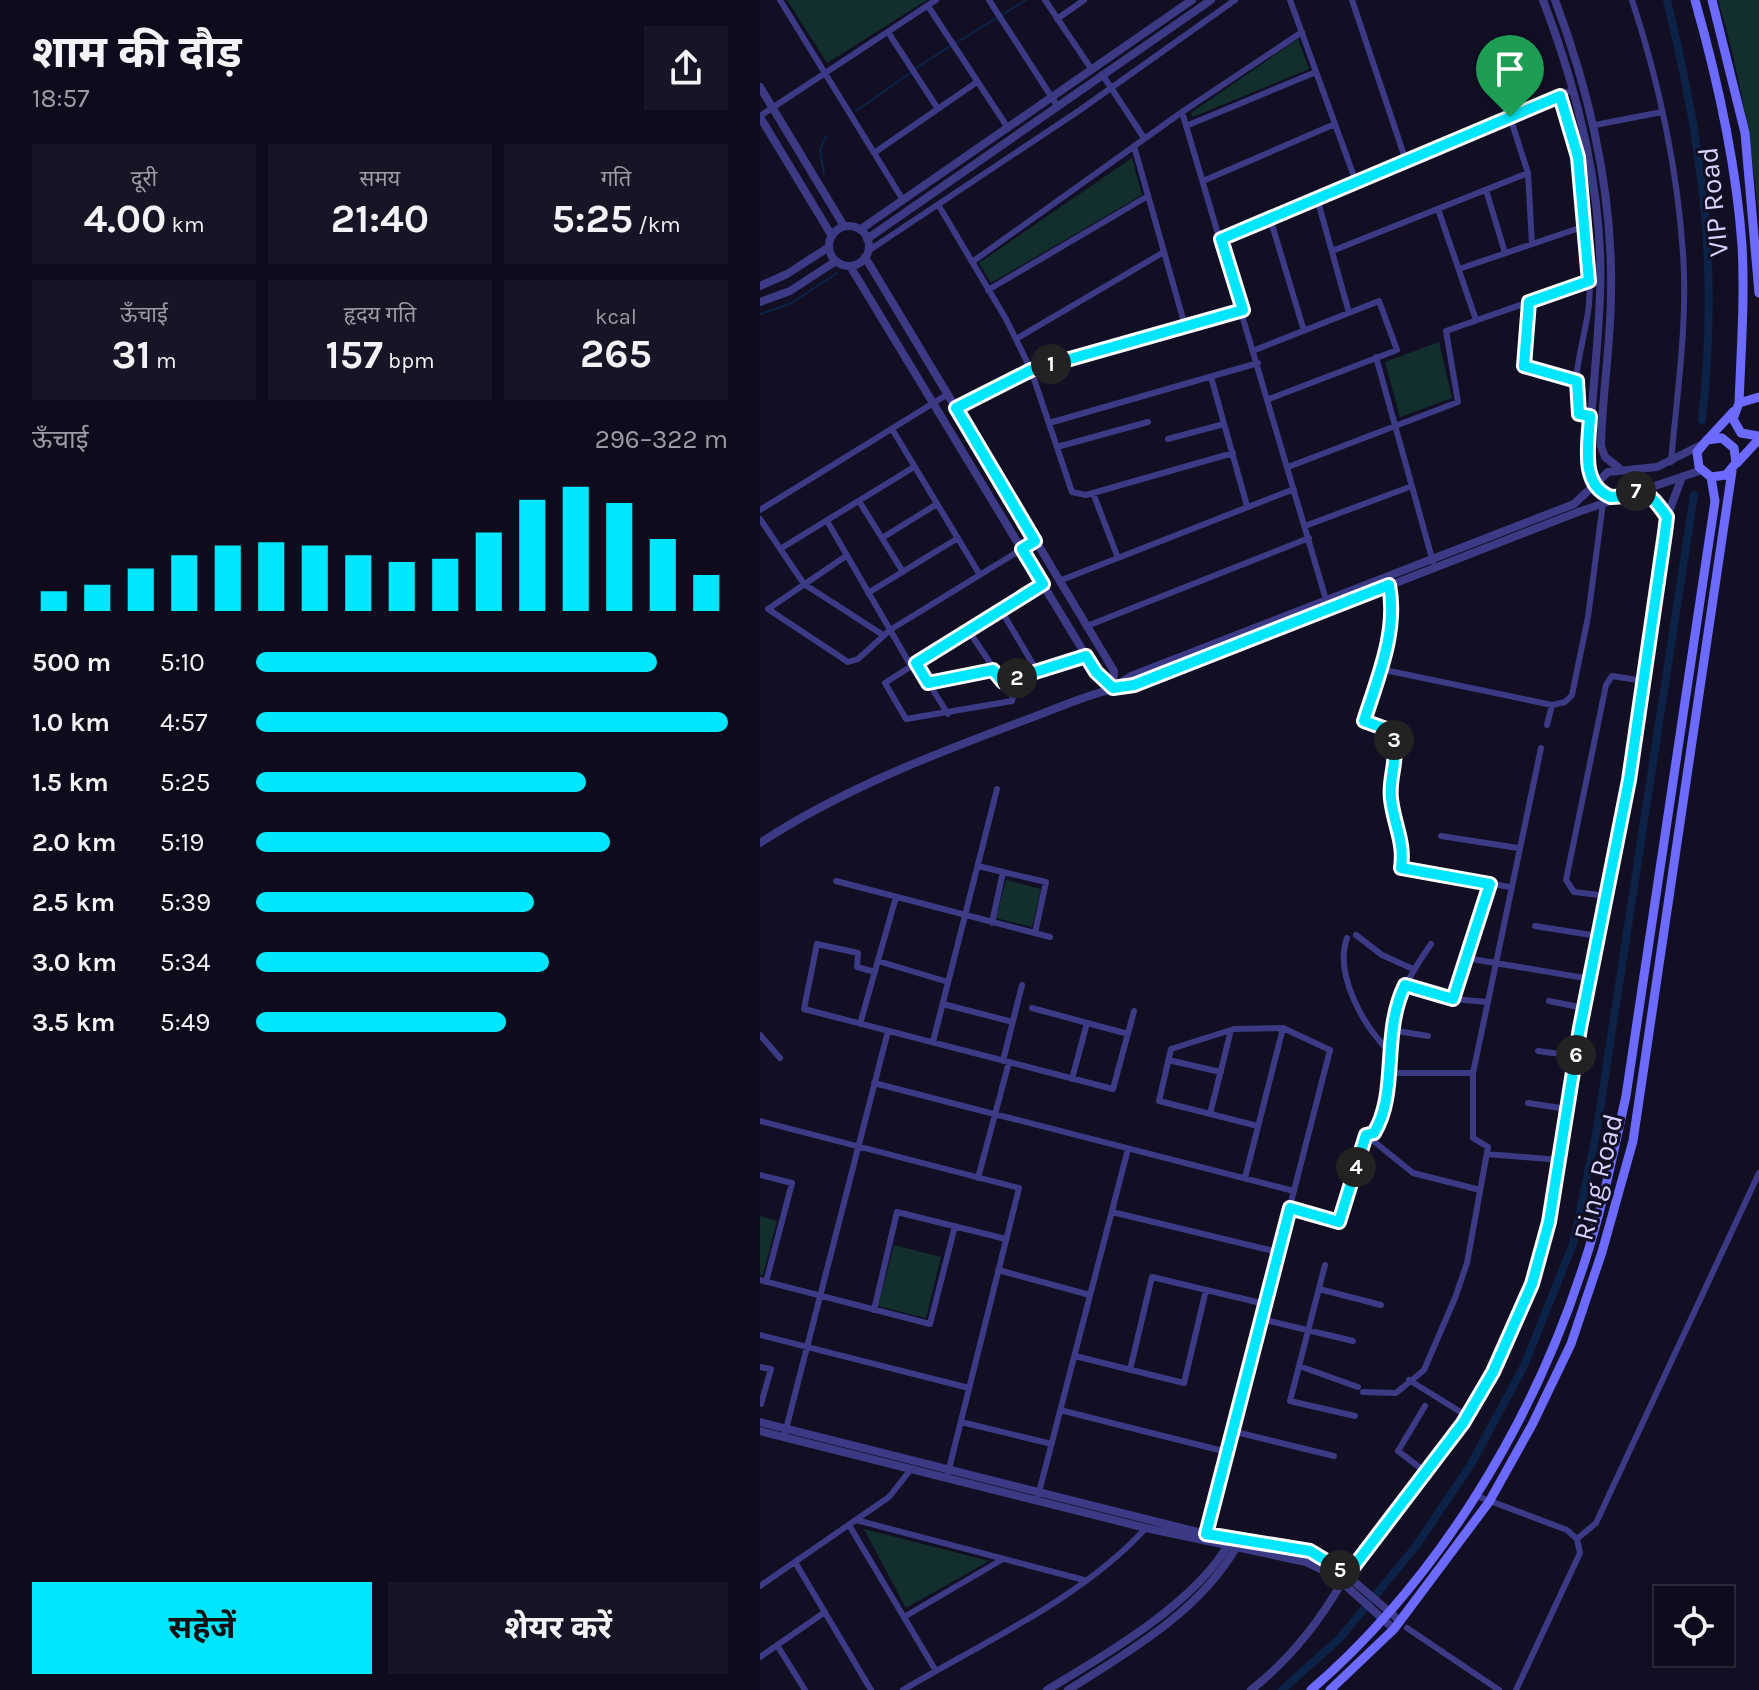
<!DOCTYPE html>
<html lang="hi">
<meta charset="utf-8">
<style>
:root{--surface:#0e0b1c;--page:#171425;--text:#f1f3f6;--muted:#9b9ba3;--line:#2e2b3b;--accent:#00e7fd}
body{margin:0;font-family:Karla,"Noto Sans Devanagari",sans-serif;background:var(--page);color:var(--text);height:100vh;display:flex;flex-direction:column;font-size:30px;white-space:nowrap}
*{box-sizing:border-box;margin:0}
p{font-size:26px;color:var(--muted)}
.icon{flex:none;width:44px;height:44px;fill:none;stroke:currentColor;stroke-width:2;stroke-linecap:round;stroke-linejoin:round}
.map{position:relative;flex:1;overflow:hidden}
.side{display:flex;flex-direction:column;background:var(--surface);width:760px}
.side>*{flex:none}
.buttons{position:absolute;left:894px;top:1586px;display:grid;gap:16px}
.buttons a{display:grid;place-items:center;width:80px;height:80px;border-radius:0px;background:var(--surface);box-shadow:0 2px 6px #0004,0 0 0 2px var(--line);font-size:40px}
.pin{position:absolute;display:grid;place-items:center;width:68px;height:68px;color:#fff;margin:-82px -34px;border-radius:50% 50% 50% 0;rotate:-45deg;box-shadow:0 0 8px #0007}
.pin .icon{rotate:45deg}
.km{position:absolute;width:40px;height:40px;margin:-20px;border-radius:50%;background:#222;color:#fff;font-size:22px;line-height:40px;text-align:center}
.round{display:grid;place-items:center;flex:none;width:84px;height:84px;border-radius:0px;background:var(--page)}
.head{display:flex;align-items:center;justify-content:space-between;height:136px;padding:0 32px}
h1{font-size:44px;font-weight:700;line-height:60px}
.metrics{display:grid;grid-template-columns:repeat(3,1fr);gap:12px;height:136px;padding:8px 32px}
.metrics div{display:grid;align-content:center;border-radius:0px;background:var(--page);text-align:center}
.metrics b{font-size:40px;font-weight:700}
.metrics small{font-size:22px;font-weight:400}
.metrics p{font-size:22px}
.chart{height:224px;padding:16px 32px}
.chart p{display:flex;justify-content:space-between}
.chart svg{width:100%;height:144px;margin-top:8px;stroke:var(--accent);stroke-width:6}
.primary-button{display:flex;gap:16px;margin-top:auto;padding:16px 32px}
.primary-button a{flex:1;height:92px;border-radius:0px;background:var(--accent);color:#111;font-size:32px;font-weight:700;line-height:92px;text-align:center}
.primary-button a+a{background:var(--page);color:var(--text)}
ul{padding:0 32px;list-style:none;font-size:26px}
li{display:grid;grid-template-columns:128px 96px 1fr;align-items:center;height:60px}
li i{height:20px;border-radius:10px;background:var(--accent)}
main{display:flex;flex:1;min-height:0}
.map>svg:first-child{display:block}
</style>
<main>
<section class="side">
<div class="head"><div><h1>शाम की दौड़</h1><p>18:57</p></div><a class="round"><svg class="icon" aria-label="share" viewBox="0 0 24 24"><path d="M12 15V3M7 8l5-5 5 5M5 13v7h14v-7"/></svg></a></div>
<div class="metrics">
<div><p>दूरी</p><b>4.00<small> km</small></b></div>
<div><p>समय</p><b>21:40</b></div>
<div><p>गति</p><b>5:25<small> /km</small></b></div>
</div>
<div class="metrics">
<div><p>ऊँचाई</p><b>31<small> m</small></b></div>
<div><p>हृदय गति</p><b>157<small> bpm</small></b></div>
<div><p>kcal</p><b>265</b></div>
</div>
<div class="chart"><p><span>ऊँचाई</span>296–322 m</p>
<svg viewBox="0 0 160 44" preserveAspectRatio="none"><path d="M5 44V38M15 44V36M25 44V31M35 44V27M45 44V24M55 44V23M65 44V24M75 44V27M85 44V29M95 44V28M105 44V20M115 44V10M125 44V6M135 44V11M145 44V22M155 44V33"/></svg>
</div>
<ul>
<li><b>500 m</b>5:10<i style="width:85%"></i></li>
<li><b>1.0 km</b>4:57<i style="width:100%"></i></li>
<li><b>1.5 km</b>5:25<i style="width:70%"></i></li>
<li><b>2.0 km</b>5:19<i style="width:75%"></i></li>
<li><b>2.5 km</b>5:39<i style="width:59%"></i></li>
<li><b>3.0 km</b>5:34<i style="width:62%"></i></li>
<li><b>3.5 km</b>5:49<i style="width:53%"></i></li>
</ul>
<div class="primary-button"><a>सहेजें</a><a>शेयर करें</a></div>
</section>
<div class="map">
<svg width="999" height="1690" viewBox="0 0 999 1690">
<rect width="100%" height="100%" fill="#120f25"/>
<path fill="#122f2e" d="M 27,0 L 167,0 L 67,63 Z
M 958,0 L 999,0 L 999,216 C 991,142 980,72 958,0 Z
M 538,39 L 549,69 L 433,117 L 431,113 Z
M 372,158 L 382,195 L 231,283 L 219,263 Z
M 679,342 L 692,398 L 640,417 L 625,362 Z
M 246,880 L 281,889 L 272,927 L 236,918 Z
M 0,1216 L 17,1221 L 3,1275 L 0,1275 Z
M 134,1245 L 181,1257 L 166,1318 L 118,1306 Z
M 104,1529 L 229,1561 L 146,1608 Z"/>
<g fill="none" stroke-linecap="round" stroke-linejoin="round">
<path stroke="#0c2247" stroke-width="2" d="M 196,43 L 266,0
M 155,69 L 190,46
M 96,111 L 150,73
M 64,174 L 60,150 L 66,136
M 0,314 L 30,304 L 77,273"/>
<path stroke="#0c2247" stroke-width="8" d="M 907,0 C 943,148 959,268 942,420
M 522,1690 L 580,1638 L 656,1546 L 710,1466 L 764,1366 L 813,1244 L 836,1135 L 934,495"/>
<path stroke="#3c3a84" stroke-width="6" d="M 20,0 L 143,200
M 229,0 L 298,107
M 285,0 L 332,70
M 530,0 L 596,182
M 592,0 L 646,161
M 872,0 C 899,82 917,167 923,253 C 928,322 917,393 911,462
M 168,6 L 248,128
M 297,19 L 324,0
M 128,32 L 178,109
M 342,74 L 384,138
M 800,96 C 819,161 834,235 829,304 C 827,331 807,390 819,414 L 830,416
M 422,112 L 567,603
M 0,116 L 176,0
M 750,117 L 768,173 L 772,244
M 835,125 L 902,112
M 426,126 L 556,72
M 374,146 L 425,326
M 114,153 L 217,82
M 443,181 L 575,124
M 726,190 L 745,253
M 557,198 L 589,313
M 179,206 L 246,319 L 271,370 L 312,492 L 326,495 L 473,453
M 678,209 L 716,320
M 510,218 L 544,331
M 461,239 L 812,90
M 108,251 L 320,110 L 475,0
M 572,251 L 768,173
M 212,262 L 422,112 L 542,32
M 699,269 L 825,226
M 228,290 L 388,196
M 769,302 L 764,366 L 817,381
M 256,339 L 404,252
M 495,350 L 619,301 L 637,350 L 509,399
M 616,357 L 673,562
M 451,377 L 487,506
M 196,408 L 271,370 L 483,310
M 289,423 L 498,363
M 132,429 L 220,575
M 408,439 L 464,424
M 297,447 L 388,422
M 528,467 L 698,402 L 686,331 L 829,281
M 333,493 L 358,558
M 99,501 L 143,572
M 0,510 L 188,394
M 0,519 L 44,584 L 123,635
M 67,521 L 151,666
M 545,526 L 652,486
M 122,538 L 177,504
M 20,549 L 154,467
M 86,556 L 8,609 L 88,662 L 98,659 L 130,630 L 275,541
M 299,581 L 534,489
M 629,585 C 638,631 618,677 604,721 L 629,730 C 642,758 628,773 631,799 C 634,825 645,842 641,868 L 750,887
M 108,593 L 198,538
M 241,610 L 277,671
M 327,626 L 549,538
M 208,630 L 253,697 L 252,701 L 146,719 L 125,683 C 177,649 230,617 283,584
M 156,663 L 188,714
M 620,669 L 792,705 L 805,702 L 812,695 L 828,617 L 843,503
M 243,682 L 326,656
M 168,683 L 233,670
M 787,725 L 792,705
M 681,836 L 758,848
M 218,866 L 243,872
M 76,881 L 290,937
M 848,896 L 814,892 L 806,880 L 846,685 L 852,676 L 884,681
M 232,923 L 243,872 L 286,882 L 275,933
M 775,926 L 838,936
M 596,935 L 622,955 L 653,969
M 587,938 C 574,974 603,1025 628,1050
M 706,958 L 830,979
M 118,961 L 188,982
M 115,972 L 97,967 L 98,953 L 57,944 L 44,1009 L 353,1089 L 374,1011
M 645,985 L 693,999 L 727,1002
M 693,999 L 730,884
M 789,1001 L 824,1008
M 183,1004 L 253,1022
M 272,1008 L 368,1034
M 100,1024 L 136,897
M 631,1030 L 668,1036
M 0,1035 L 20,1058
M 173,1042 L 237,789
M 778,1051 L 815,1056
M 408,1060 L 461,1072
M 243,1061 L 262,985
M 627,1073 L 713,1073
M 312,1079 L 327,1023
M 114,1083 L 534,1191
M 768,1103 L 807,1109
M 450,1114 L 471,1030
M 0,1121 L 259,1188 L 188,1473
M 606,1135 L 653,1173 L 720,1190
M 727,1154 L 799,1160
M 0,1175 L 32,1183 L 6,1282
M 218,1178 L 249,1062
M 485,1178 L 523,1028
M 530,1208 L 579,1222 L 606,1135 L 614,1133 C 634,1100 624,1059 632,1022 C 639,993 654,968 671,944
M 352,1212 L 518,1252
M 565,1265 L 530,1401 L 595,1416
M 238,1270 L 330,1295
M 0,1280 L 170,1324 L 195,1226
M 559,1289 L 621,1305
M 114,1310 L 137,1212 L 246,1239
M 501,1319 L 593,1341
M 0,1335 L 209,1388
M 315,1356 L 424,1383 L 446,1290
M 539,1366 L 598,1387
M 0,1367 L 11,1369 L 1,1404
M 370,1370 L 392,1277 L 505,1304
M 649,1380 L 707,1416
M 603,1392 L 636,1393 L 664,1370 L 695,1298 L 707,1263 L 728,1147 L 713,1138 L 713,1073 L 781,748
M 665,1406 L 638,1451 L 667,1473
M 300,1410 L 467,1452
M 201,1422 L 292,1444
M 472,1431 L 574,1456
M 24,1437 L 128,1031
M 714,1495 L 807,1530 L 817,1539
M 278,1496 L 368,1149
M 96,1520 L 324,1580
M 89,1525 L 176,1671
M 446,1534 L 570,1050 L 523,1028 L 474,1029 L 411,1049 L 399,1101 L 498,1126
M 817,1539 L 836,1523 L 999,1173
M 35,1562 L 111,1690
M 0,1586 L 129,1497 L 152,1468
M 144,1617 L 243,1559
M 647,1628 L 739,1690
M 17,1645 L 45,1690
M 0,1657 L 65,1612
M 143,1690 C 225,1641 321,1599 386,1528
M 756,1690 L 820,1553 L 817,1539"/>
<path stroke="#3c3a84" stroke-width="8" d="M 783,0 C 818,91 844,196 840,294 C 838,353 830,412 828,471 L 842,494 L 854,497
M 795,0 C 830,93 853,192 851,293 C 851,344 842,395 841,446 L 845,457 L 859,468
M 0,87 L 84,226
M 0,117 L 72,236
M69 246a20 20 0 1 1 40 0a20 20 0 1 1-40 0Z
M 101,229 L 432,0
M 107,239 L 451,0
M 105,257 L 354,671 L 353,688
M 90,266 L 336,672 L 353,688
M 0,286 L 27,274 L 69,247
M 0,302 L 30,291 L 76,261
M 877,491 L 891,497 L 907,517
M 357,685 L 371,676 L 814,504 L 848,472 L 897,467 L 941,445
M 0,843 C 82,789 177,753 268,719 C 303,706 337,690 374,685 L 818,512 L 942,470
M 0,1422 L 446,1534 L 550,1551 L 584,1573
M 0,1431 L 386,1528 L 546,1562 L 578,1578
M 588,1574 L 703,1423 L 733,1372 L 772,1284 L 789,1222 L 820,1028 L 869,780 L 907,517 L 922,477
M 590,1578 L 640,1621
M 585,1585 L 634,1629
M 287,1690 C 344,1656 437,1602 469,1543
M 308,1690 C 369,1652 440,1611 477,1546
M 491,1690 C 528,1661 557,1625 581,1584"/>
<path stroke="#6c6aff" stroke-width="9" d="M 935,0 C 958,81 976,161 982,245 C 985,297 981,351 979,403
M 952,0 L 985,133 L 999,293
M 999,397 L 979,403 L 973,419 L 981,433 L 999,436
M 947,440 L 974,411
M 977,463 L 999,439
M 551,1690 C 677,1581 772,1425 823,1267 C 842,1211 853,1154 866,1096 L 955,501 L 951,477 L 939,467 L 937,452 L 947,440 L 962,438 L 974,448 L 976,463 L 966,475 L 951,477
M 570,1690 L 634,1629 L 729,1502 L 772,1425 L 811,1344 L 842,1252 L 873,1141 L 972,471"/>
</g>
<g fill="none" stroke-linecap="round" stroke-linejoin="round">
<g stroke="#fff" stroke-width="16">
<path id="route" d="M 800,96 L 818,157 L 829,281 L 769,302 L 764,366 L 817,381 L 819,414 L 830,416 C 829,443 819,485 851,497 C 883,497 882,480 907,517 L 905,533 L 869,780 L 820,1028 L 789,1222 L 772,1284 L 733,1372 L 703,1423 L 588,1574 L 550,1551 L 446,1534 L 530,1208 L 579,1222 L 606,1135 L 614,1133 C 639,1092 621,1034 645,985 L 693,999 L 730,884 L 641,868 C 645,842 634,825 631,799 C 628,773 642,758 629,730 L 604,721 C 618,677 638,631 629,585 L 374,685 L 353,688 L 336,672 L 326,656 L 243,682 L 233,670 L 168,683 L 156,663 L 283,584 L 262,549 L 275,541 L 196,408 L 271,370 L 483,310 L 461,239 Z"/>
</g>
<use href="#route" stroke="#00e7fd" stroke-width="10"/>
</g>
<g text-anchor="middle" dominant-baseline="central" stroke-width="6" stroke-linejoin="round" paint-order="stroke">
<g font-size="28" fill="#d7d3ff" stroke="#120f25">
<text transform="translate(953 202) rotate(-96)">VIP Road</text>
<text transform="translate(838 1177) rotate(-76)">Ring Road</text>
</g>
</g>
</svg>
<div class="buttons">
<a><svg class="icon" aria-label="locate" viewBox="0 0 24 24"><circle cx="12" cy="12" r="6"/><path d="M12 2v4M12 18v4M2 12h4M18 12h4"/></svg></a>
</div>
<div class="pin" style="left:750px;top:117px;background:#1e9e55"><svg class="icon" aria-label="arrive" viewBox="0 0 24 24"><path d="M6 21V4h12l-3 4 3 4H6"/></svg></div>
<b class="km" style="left:291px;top:364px">1</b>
<b class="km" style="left:257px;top:678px">2</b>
<b class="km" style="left:634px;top:740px">3</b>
<b class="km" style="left:596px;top:1167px">4</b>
<b class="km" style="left:580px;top:1570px">5</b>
<b class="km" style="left:816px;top:1055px">6</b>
<b class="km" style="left:876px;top:491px">7</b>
</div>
</main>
